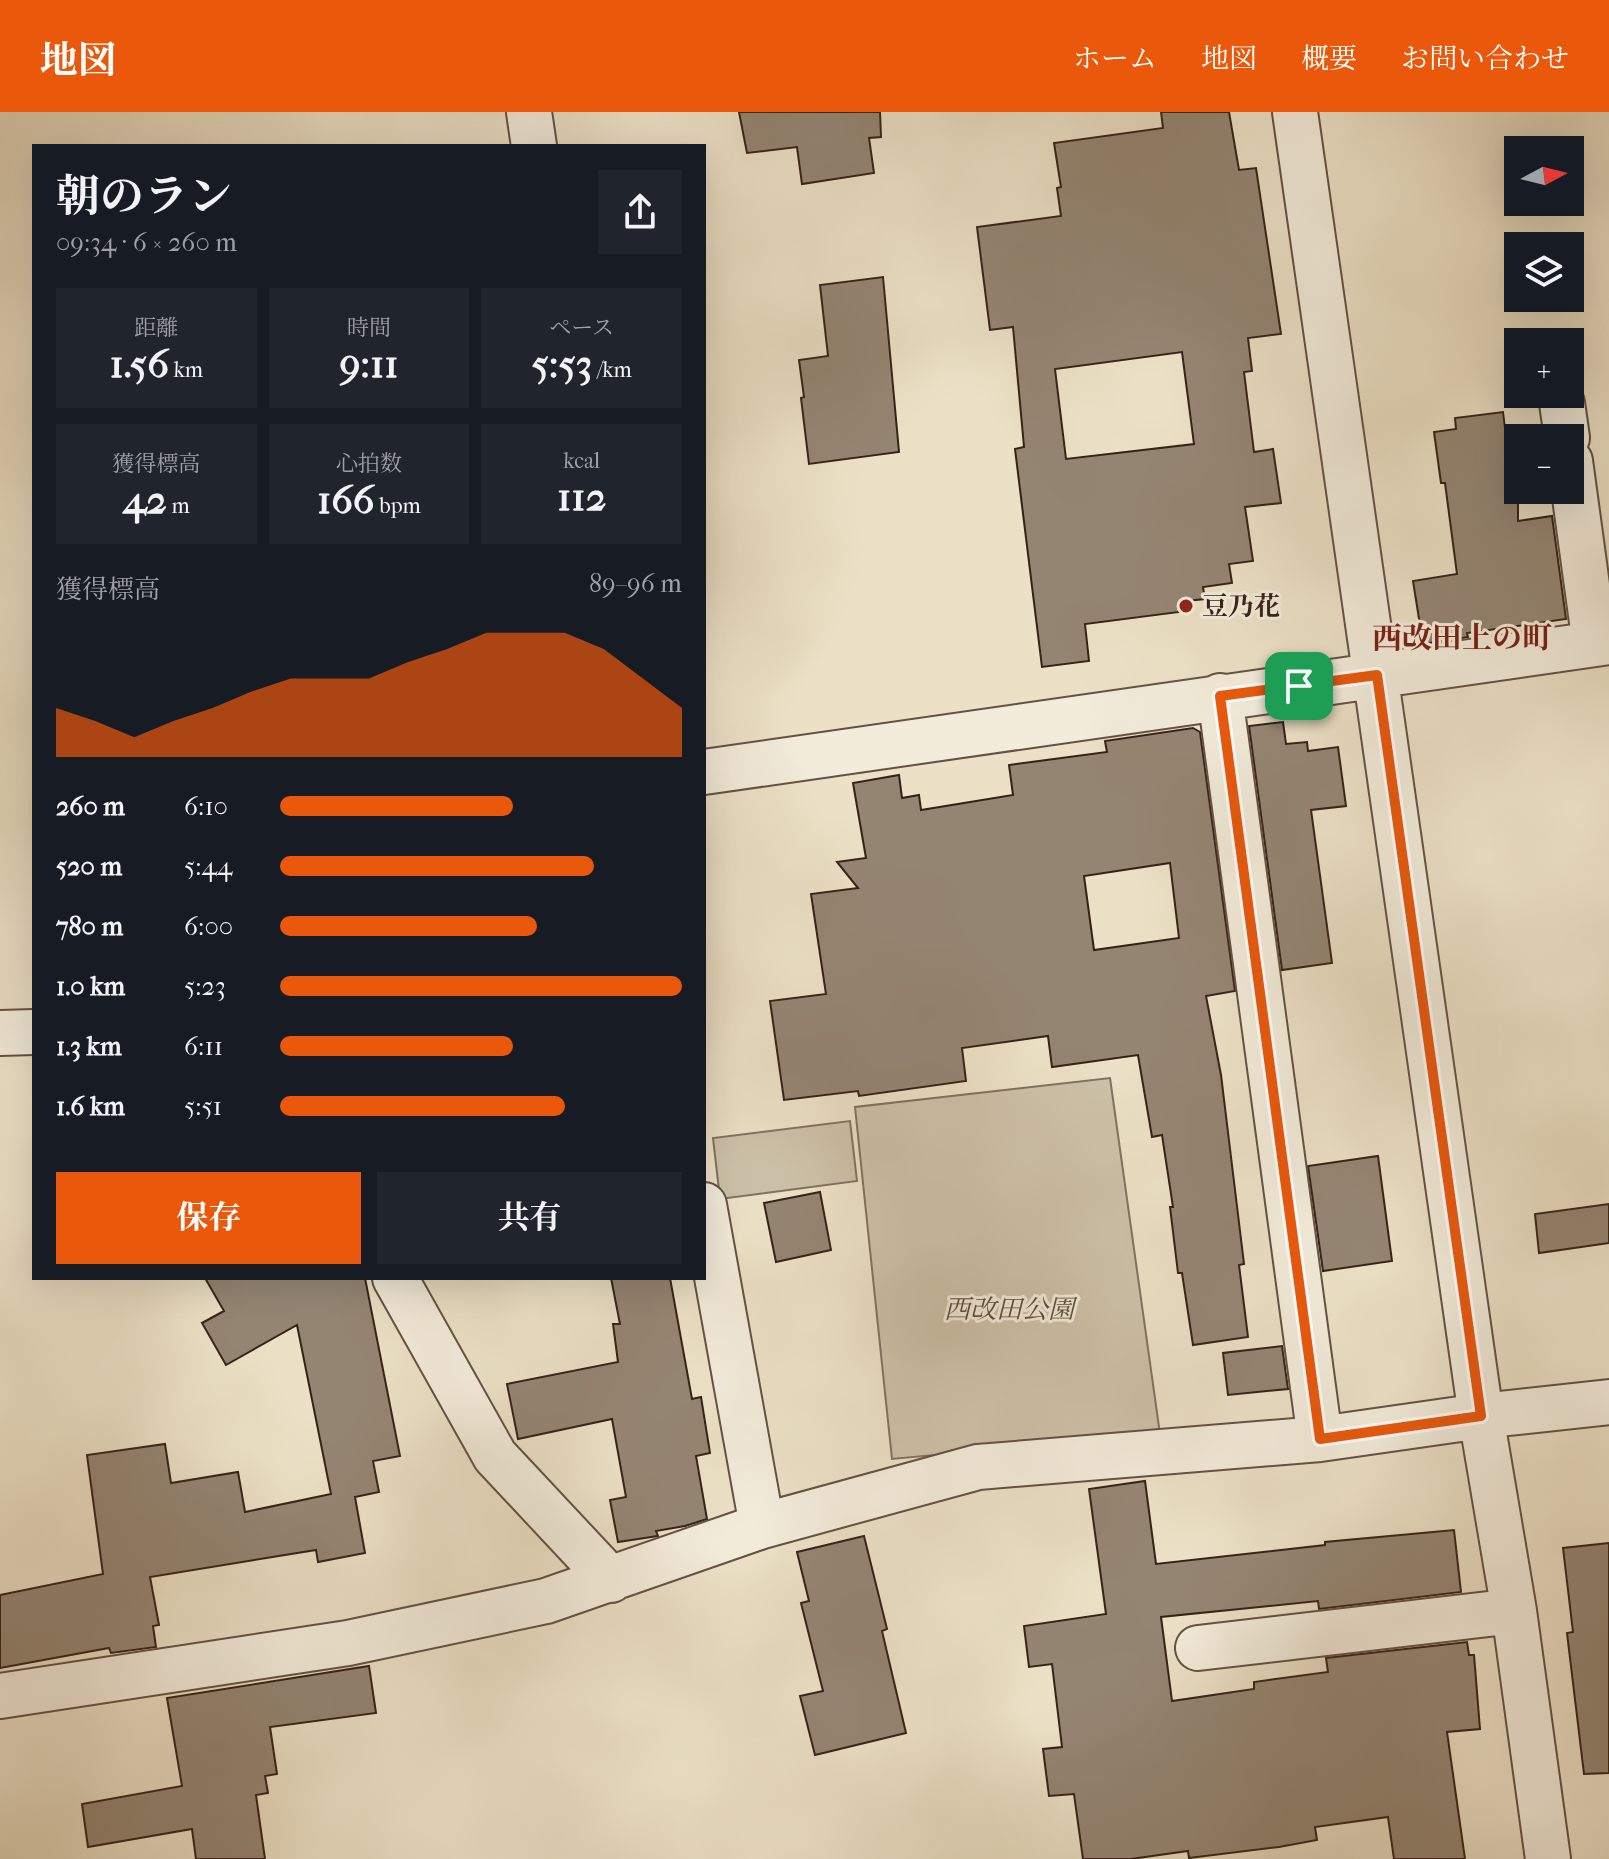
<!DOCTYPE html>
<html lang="ja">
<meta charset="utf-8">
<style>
:root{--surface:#171b24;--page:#20242c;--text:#f1f3f6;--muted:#9ea1a6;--accent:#ea580c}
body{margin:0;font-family:"IM FELL French Canon","Noto Serif JP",serif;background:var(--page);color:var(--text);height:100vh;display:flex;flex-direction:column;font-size:30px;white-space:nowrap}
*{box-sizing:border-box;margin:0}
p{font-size:26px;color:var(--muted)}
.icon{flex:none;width:44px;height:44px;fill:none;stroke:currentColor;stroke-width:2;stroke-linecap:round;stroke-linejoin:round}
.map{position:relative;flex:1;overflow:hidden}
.details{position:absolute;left:32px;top:32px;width:674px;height:1136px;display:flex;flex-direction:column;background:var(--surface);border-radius:0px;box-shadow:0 8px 32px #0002}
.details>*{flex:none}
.needle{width:52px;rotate:83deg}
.buttons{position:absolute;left:1504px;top:24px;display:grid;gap:16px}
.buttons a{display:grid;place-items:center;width:80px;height:80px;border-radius:0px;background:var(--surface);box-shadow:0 8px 32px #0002;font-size:40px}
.pin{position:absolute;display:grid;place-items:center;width:68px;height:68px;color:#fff;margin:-34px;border-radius:16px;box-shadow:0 4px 12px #0006}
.round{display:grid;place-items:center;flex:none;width:84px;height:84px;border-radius:0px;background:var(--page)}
.headline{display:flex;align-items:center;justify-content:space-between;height:136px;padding:0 24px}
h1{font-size:44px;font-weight:700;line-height:60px}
.figures{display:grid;grid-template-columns:repeat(3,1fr);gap:12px;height:136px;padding:8px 24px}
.figures div{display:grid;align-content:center;border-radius:0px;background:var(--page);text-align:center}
.figures b{font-size:40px;font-weight:700}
.figures small{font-size:22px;font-weight:400}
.figures p{font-size:22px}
.chart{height:224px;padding:16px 24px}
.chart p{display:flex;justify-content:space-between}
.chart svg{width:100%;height:144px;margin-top:8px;fill:var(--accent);opacity:.7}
.primary-button{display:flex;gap:16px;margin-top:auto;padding:16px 24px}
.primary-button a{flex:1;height:92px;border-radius:0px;background:var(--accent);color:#fff;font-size:32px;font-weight:700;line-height:92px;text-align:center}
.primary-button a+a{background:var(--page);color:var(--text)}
ul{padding:0 24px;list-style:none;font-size:26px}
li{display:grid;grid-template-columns:128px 96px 1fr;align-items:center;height:60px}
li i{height:20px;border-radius:10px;background:var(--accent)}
header{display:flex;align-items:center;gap:48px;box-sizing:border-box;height:112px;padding:0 40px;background:var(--accent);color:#fff}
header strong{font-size:38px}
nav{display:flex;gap:44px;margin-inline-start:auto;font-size:28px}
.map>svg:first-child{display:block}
</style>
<header>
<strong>地図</strong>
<nav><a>ホーム</a><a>地図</a><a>概要</a><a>お問い合わせ</a></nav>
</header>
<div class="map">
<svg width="1609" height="1747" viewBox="0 0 1609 1747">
<rect width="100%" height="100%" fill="#ece1c7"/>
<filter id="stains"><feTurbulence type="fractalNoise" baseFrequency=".0025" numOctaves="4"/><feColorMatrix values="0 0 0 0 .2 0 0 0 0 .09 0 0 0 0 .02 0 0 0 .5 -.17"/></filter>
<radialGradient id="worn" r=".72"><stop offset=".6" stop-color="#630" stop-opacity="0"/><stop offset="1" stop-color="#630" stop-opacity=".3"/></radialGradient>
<path fill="#cdc1a9" stroke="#817260" stroke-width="2" d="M 1110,966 L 1160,1322 L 892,1347 L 855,995 Z
M 850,1009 L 857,1069 L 720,1087 L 713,1026 Z"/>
<path fill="#948573" stroke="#352217" stroke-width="2" fill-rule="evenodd" d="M 739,0 L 880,0 L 881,25 L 869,26 L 874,61 L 802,72 L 797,35 L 747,41 Z
M 1161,0 L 1229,0 L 1239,58 L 1256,56 L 1281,222 L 1248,226 L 1252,259 L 1244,260 L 1254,340 L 1273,337 L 1281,391 L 1245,395 L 1253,449 L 1229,452 L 1232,471 L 1203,475 L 1205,487 L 1186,489 L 1187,499 L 1085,512 L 1089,549 L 1042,555 L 1015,337 L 1024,335 L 1013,215 L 990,218 L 977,115 L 1061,104 L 1057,76 L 1061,75 L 1054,31 L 1163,16 ZM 1182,240 L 1194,332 L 1066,347 L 1055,257 Z
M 883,165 L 899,340 L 809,352 L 801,286 L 804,285 L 799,248 L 828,244 L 820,173 Z
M 1503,300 L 1507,333 L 1518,332 L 1518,409 L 1552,404 L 1566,507 L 1467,521 L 1468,525 L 1423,532 L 1413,469 L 1457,462 L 1445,371 L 1441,371 L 1434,320 L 1456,317 L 1455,306 Z
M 1283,610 L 1286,632 L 1307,630 L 1308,639 L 1338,635 L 1346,694 L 1311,698 L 1332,851 L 1282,858 L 1249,614 Z
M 1193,616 L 1200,620 L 1235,879 L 1206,884 L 1221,963 L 1244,1152 L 1239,1153 L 1248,1225 L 1193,1233 L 1182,1161 L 1178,1161 L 1170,1095 L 1173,1095 L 1162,1023 L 1152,1025 L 1138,943 L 1052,955 L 1048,924 L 962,936 L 966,969 L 859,984 L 858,979 L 784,988 L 770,889 L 826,882 L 811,782 L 858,776 L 837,750 L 866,746 L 853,671 L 899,663 L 902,686 L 919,683 L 921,698 L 1013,683 L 1009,653 L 1107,640 L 1105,629 ZM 1170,751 L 1179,826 L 1094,838 L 1084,764 Z
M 1378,1044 L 1392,1149 L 1323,1159 L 1308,1054 Z
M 820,1080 L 831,1138 L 776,1150 L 764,1091 Z
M 1609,1092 L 1609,1131 L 1539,1141 L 1535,1102 Z
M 205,1166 L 365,1166 L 400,1344 L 373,1349 L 379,1380 L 355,1385 L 365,1441 L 318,1450 L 316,1438 L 150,1465 L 159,1513 L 153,1514 L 156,1535 L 111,1541 L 109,1536 L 0,1556 L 0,1483 L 103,1462 L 87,1343 L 165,1332 L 171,1371 L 238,1360 L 245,1400 L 331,1382 L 297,1213 L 226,1253 L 202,1211 L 224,1199 Z
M 611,1166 L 670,1166 L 692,1287 L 701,1285 L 710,1341 L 696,1344 L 707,1407 L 685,1414 L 656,1419 L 658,1424 L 618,1430 L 610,1388 L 626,1385 L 612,1307 L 518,1327 L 507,1272 L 618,1250 L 613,1212 L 620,1212 Z
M 1282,1234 L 1288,1277 L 1228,1283 L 1223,1241 Z
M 1145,1369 L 1156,1452 L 1325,1433 L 1325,1430 L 1454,1418 L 1461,1480 L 1319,1497 L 1318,1489 L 1161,1505 L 1172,1589 L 1254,1577 L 1254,1570 L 1328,1560 L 1326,1546 L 1467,1530 L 1469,1543 L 1474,1543 L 1480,1617 L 1447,1620 L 1465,1747 L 1394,1747 L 1388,1705 L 1315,1715 L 1317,1728 L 1279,1735 L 1189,1746 L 1188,1739 L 1131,1747 L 1083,1747 L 1074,1682 L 1049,1684 L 1043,1637 L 1062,1635 L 1052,1552 L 1029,1555 L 1024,1514 L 1106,1502 L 1089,1377 Z
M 864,1424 L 887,1517 L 882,1519 L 906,1621 L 815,1643 L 800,1584 L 823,1579 L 801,1491 L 809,1489 L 797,1440 Z
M 1609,1431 L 1609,1661 L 1584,1662 L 1567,1521 L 1573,1520 L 1563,1436 Z
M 369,1554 L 376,1601 L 270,1615 L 277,1662 L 265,1664 L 268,1681 L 256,1683 L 265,1747 L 196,1747 L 192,1717 L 88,1735 L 82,1692 L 182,1674 L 167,1586 Z"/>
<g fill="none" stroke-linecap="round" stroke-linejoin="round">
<g stroke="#635243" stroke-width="48">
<path id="minor" d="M 529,0 L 534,34
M 1295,0 L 1481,1304 L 1514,1499 L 1548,1747
M 1562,291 L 1567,326
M 1570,349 L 1595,532
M 1220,584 L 1320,1327
M 704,660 L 1609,530
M 0,921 L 34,920
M 704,1093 L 762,1414
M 395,1166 L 495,1344 L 611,1468
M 1198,1536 L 1514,1499
M 0,1584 L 348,1531 L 546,1489 L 762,1414 L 978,1355 L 1320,1327 L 1481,1304 L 1609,1290"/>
</g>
<use href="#minor" stroke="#f3ecdb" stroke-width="44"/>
</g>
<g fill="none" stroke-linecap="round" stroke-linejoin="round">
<g stroke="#fff" stroke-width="16">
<path id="route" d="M 1377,563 L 1481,1304 L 1320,1327 L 1220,584 Z"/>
</g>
<use href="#route" stroke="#ea580c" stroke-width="10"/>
</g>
<circle fill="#8f2418" stroke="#f3ecdb" stroke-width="3" cx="1186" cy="494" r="8"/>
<g text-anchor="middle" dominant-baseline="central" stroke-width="6" stroke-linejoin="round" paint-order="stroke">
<g font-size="26" font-weight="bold" fill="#352217" stroke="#f3ecdb" text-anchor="start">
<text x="1202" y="494">豆乃花</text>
</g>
<g font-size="26" font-style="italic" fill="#5b4a3c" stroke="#f3ecdb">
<text x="1009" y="1197">西改田公園</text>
</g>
<g font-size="30" font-weight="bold" fill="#7a1f14" stroke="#f3ecdb">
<text x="1462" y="526">西改田上の町</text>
</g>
</g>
<rect width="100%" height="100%" filter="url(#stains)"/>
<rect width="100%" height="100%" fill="url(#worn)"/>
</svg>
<div class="buttons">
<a><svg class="needle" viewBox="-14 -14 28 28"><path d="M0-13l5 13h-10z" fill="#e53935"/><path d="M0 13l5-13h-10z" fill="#9ea1a6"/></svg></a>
<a><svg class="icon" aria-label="layers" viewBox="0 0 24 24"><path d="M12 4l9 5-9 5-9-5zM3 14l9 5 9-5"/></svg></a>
<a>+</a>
<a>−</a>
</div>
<div class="pin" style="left:1299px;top:574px;background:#1e9e55"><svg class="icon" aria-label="arrive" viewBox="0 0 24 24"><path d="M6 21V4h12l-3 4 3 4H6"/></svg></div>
<section class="details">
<div class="headline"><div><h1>朝のラン</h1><p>09:34 · 6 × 260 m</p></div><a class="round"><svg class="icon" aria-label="share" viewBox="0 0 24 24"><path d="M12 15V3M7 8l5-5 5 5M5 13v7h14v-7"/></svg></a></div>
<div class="figures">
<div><p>距離</p><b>1.56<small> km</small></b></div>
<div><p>時間</p><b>9:11</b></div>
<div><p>ペース</p><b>5:53<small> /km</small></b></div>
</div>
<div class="figures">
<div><p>獲得標高</p><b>42<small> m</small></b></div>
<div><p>心拍数</p><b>166<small> bpm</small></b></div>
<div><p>kcal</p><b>112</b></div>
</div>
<div class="chart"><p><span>獲得標高</span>89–96 m</p>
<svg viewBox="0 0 160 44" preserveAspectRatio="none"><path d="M0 44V29L10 33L20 38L30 33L40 29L50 24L60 20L70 20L80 20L90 15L100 11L110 6L120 6L130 6L140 11L150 20L160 29V44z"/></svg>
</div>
<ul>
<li><b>260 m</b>6:10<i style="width:58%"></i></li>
<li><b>520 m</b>5:44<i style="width:78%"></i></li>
<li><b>780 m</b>6:00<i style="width:64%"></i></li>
<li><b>1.0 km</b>5:23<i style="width:100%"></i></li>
<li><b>1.3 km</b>6:11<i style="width:58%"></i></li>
<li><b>1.6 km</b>5:51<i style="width:71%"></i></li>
</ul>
<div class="primary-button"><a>保存</a><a>共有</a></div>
</section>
</div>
